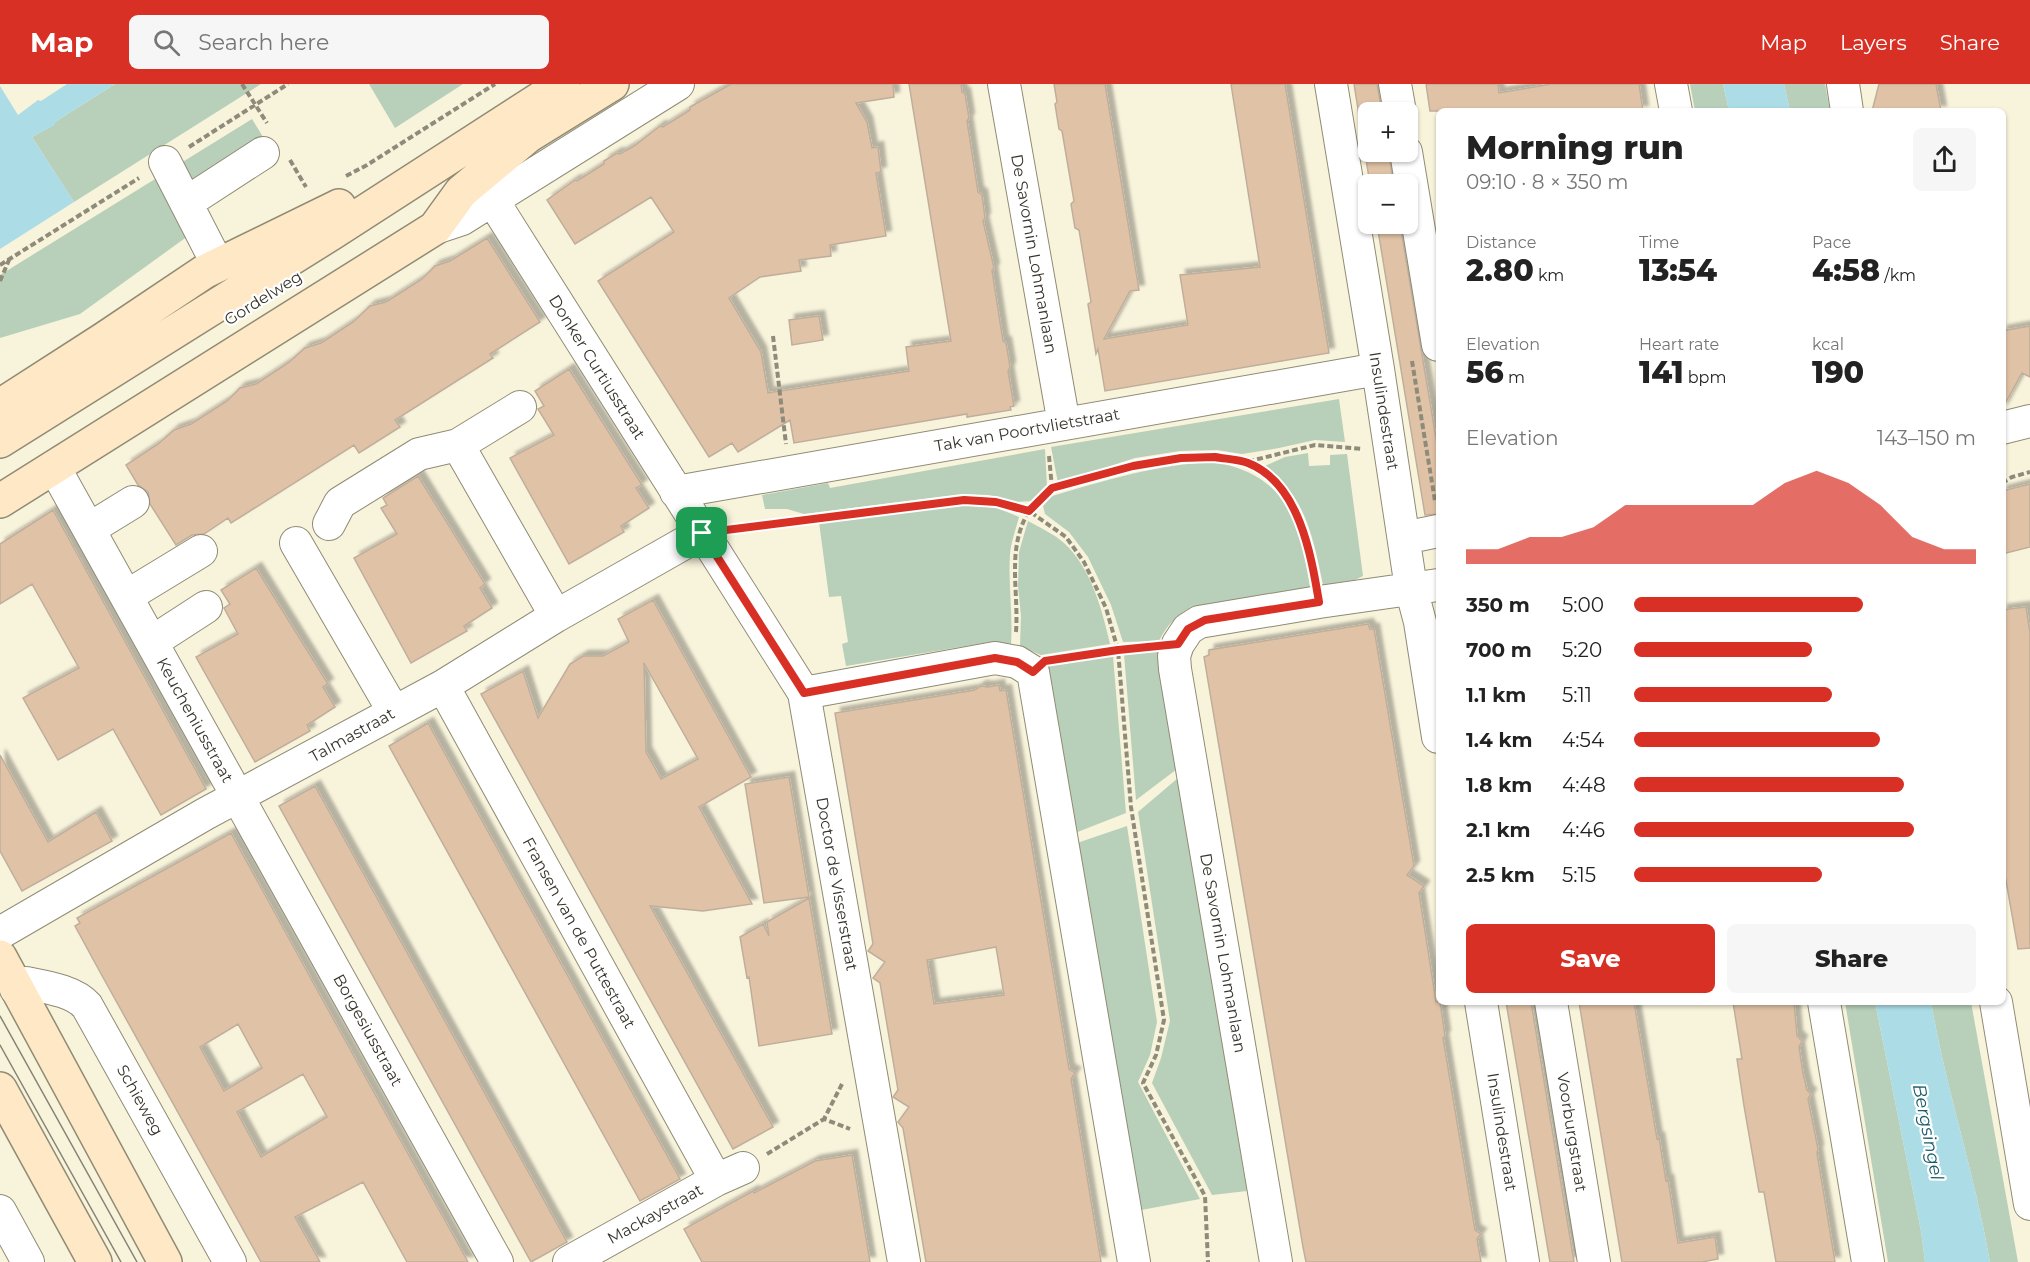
<!DOCTYPE html>
<meta charset="utf-8">
<style>
:root{--surface:#fff;--page:#f6f6f6;--text:#222;--muted:#767676;--accent:#d93025}
body{margin:0;font-family:Montserrat,sans-serif;background:var(--page);color:var(--text);height:100vh;display:flex;flex-direction:column;font-size:22px;white-space:nowrap}
*{box-sizing:border-box;margin:0}
p{font-size:20px;color:var(--muted)}
.icon{flex:none;width:33px;height:33px;fill:none;stroke:currentColor;stroke-width:2;stroke-linecap:round;stroke-linejoin:round}
.map{position:relative;flex:1;overflow:hidden}
.panel{position:absolute;left:1436px;top:24px;width:570px;height:897px;display:flex;flex-direction:column;background:var(--surface);border-radius:9px;box-shadow:0 2px 4px #0004}
.panel>*{flex:none}
.controls{position:absolute;left:1358px;top:18px;display:grid;gap:12px}
.controls a{display:grid;place-items:center;width:60px;height:60px;border-radius:9px;background:var(--surface);box-shadow:0 2px 4px #0004;font-size:30px}
.pin{position:absolute;display:grid;place-items:center;width:51px;height:51px;color:#fff;margin:-26px;border-radius:12px;box-shadow:0 3px 9px #0006}
.round{display:grid;place-items:center;flex:none;width:63px;height:63px;border-radius:9px;background:var(--page)}
.head{display:flex;align-items:center;justify-content:space-between;height:102px;padding:0 30px}
h1{font-size:33px;font-weight:800;line-height:45px}
.metrics{display:grid;grid-template-columns:repeat(3,1fr);gap:9px;height:102px;padding:6px 30px}
.metrics div{display:grid;align-content:center}
.metrics b{font-size:30px;font-weight:800}
.metrics small{font-size:16px;font-weight:400}
.metrics p{font-size:16px}
.chart{height:168px;padding:12px 30px}
.chart p{display:flex;justify-content:space-between}
.chart svg{width:100%;height:108px;margin-top:6px;fill:var(--accent);opacity:.7}
.action{display:flex;gap:12px;margin-top:auto;padding:12px 30px}
.action a{flex:1;height:69px;border-radius:9px;background:var(--accent);color:#fff;font-size:24px;font-weight:800;line-height:69px;text-align:center}
.action a+a{background:var(--page);color:var(--text)}
ul{padding:0 30px;list-style:none;font-size:20px}
li{display:grid;grid-template-columns:96px 72px 1fr;align-items:center;height:45px}
li i{height:15px;border-radius:8px;background:var(--accent)}
header{display:flex;align-items:center;gap:36px;box-sizing:border-box;height:84px;padding:0 30px;background:var(--accent);color:#fff}
header strong{font-size:28px}
nav{display:flex;gap:33px;margin-inline-start:auto;font-size:21px}
.search{width:420px;height:54px;background:var(--page);display:flex;align-items:center;gap:15px;box-sizing:border-box;padding:0 21px;border-radius:9px;color:var(--muted);font-size:22px}
.map>svg:first-child{display:block}
</style>
<header>
<strong>Map</strong>
<div class="search"><svg class="icon" aria-label="search" viewBox="0 0 24 24"><circle cx="10" cy="10" r="6"/><path d="M15 15l6 6"/></svg>Search here</div>
<nav><a>Map</a><a>Layers</a><a>Share</a></nav>
</header>
<div class="map">
<svg width="2030" height="1178" viewBox="0 0 2030 1178">
<defs>
<filter id="shadow"><feDropShadow dx="5.5" dy="-5.5" stdDeviation="1.5" flood-color="#0004"/></filter>
</defs>
<rect width="100%" height="100%" fill="#f8f3db"/>
<path fill="#b8cfba" d="M 115,0 L 261,0 L 74,118 L 32,53 L 54,41 L 55,38 Z
M 369,0 L 463,0 L 395,44 Z
M 1690,0 L 1723,0 L 1729,27 L 1695,27 Z
M 1784,0 L 1825,0 L 1830,27 L 1790,27 Z
M 252,35 L 268,61 L 171,122 L 188,152 L 80,230 L 0,254 L 0,191 Z
M 1339,315 L 1345,358 L 1315,356 L 1279,364 L 1242,370 L 1217,366 L 1180,367 L 1135,374 L 1058,399 L 1051,363 Z
M 1045,365 L 1047,403 L 1032,417 L 1016,418 L 988,411 L 962,410 L 804,430 L 787,425 L 765,425 L 762,411 L 828,399 L 830,404 Z
M 1308,369 L 1309,382 L 1330,381 L 1330,371 L 1347,370 L 1363,492 L 1355,496 L 1323,501 C 1316,467 1309,428 1285,401 C 1279,394 1271,388 1265,382 L 1285,373 Z
M 1215,378 C 1288,392 1300,438 1310,503 L 1191,523 C 1176,532 1167,541 1159,557 L 1123,558 L 1111,521 L 1088,473 L 1069,448 L 1045,430 L 1043,422 L 1052,412 C 1107,396 1157,380 1215,378 Z
M 965,420 L 997,424 L 1019,433 C 1016,445 1011,458 1010,470 C 1008,500 1013,530 1011,560 L 990,558 L 846,582 L 842,560 L 848,558 L 841,512 L 829,513 L 819,438 Z
M 1028,437 C 1039,443 1054,450 1064,459 C 1091,484 1102,525 1110,560 L 1041,571 L 1020,562 L 1021,532 L 1018,502 L 1019,468 Z
M 1160,566 L 1177,685 L 1136,716 L 1124,570 Z
M 1113,572 L 1126,729 L 1075,749 L 1048,582 Z
M 1178,694 L 1247,1107 L 1212,1111 L 1152,999 L 1161,974 L 1170,937 L 1138,728 Z
M 1127,742 L 1157,938 L 1150,971 L 1138,998 L 1200,1115 L 1136,1127 L 1077,759 Z
M 1845,918 L 1875,918 L 1921,1147 L 1925,1178 L 1888,1178 Z
M 1931,918 L 1971,918 L 2018,1178 L 1990,1178 C 1975,1090 1946,1006 1931,918 Z"/>
<path fill="#acdde6" d="M 67,0 L 115,0 L 55,38 L 55,41 L 32,53 L 74,118 L 0,165 L 0,2 L 18,31 L 38,16 L 41,17 Z
M 1723,0 L 1784,0 L 1790,27 L 1729,27 Z
M 1875,918 L 1931,918 C 1946,1006 1975,1090 1990,1178 L 1925,1178 L 1921,1147 Z"/>
<path fill="#e0c3a6" stroke="#c0ae9c" stroke-width="1.5" fill-rule="evenodd" filter="url(#shadow)" d="M 731,0 L 893,0 L 894,13 L 856,19 L 867,38 L 872,64 L 878,63 L 881,88 L 876,89 L 886,152 L 830,161 L 831,172 L 799,176 L 801,187 L 760,193 L 729,214 L 761,268 L 768,309 L 909,287 L 906,263 L 951,257 L 909,0 L 961,0 L 962,8 L 965,10 L 969,34 L 967,37 L 978,108 L 982,111 L 985,134 L 983,137 L 994,184 L 992,187 L 1003,257 L 1006,259 L 1010,283 L 1008,287 L 1014,322 L 1010,323 L 1011,326 L 967,333 L 967,330 L 794,359 L 790,336 L 738,368 L 732,359 L 709,373 L 598,197 L 674,148 L 651,113 L 575,160 L 547,116 L 575,96 L 577,97 L 604,80 L 604,77 L 617,69 L 620,70 L 634,62 L 660,42 L 663,43 L 690,26 L 690,23 Z
M 1054,0 L 1105,0 L 1139,206 L 1130,207 L 1104,255 L 1188,241 L 1180,191 L 1260,183 L 1231,0 L 1285,0 L 1329,269 L 1105,307 L 1098,265 L 1096,270 L 1088,220 L 1091,218 L 1079,146 L 1075,144 L 1071,120 L 1074,117 L 1062,47 L 1059,45 L 1055,20 L 1057,18 Z
M 1354,0 L 1377,0 L 1382,28 L 1368,28 L 1368,68 L 1389,68 L 1393,100 L 1370,100 Z
M 1426,0 L 1498,0 L 1499,9 L 1551,0 L 1639,0 L 1643,27 L 1430,27 Z
M 1879,0 L 1936,0 L 1941,27 L 1872,27 Z
M 1377,140 L 1400,140 L 1438,366 L 1438,430 L 1425,431 Z
M 487,154 L 540,238 L 490,270 L 493,274 L 395,336 L 400,343 L 359,369 L 354,361 L 231,439 L 228,434 L 204,450 L 192,451 L 176,461 L 150,420 L 148,408 L 138,401 L 126,381 L 158,360 L 174,346 L 191,340 L 227,317 L 240,304 L 256,300 L 288,279 L 305,264 L 321,259 L 353,238 L 370,222 L 386,218 L 422,195 L 435,182 L 450,177 Z
M 819,232 L 823,256 L 792,261 L 789,236 Z
M 2030,242 L 2030,293 L 2022,289 L 2002,325 L 2002,247 Z
M 569,285 L 642,401 L 636,404 L 649,424 L 621,442 L 624,448 L 569,480 L 510,374 L 554,351 L 538,325 L 544,322 L 535,307 Z
M 418,392 L 485,500 L 480,504 L 492,524 L 464,542 L 467,547 L 411,579 L 354,474 L 397,450 L 381,424 L 387,421 L 383,414 Z
M 2030,400 L 2030,463 L 2002,470 L 2002,407 Z
M 53,426 L 206,705 L 161,731 L 113,645 L 58,676 L 23,614 L 79,584 L 32,500 L 0,520 L 0,460 Z
M 256,484 L 328,600 L 323,603 L 335,623 L 307,641 L 310,647 L 255,678 L 196,573 L 238,550 L 224,524 L 230,520 L 221,506 Z
M 653,516 L 751,693 L 699,723 L 752,820 L 703,827 L 650,822 L 773,1043 L 733,1065 L 481,610 L 523,587 L 538,634 L 570,580 L 583,572 L 603,572 L 629,558 L 618,535 ZM 644,579 L 698,675 L 661,695 L 646,668 Z
M 2026,523 L 2030,549 L 2030,864 L 2018,865 L 2002,774 L 2002,526 Z
M 1368,540 L 1370,545 L 1374,545 L 1414,782 L 1407,791 L 1424,802 L 1419,809 L 1436,918 L 1440,918 L 1445,952 L 1443,954 L 1475,1146 L 1481,1150 L 1477,1155 L 1481,1178 L 1306,1178 L 1303,1163 L 1204,573 L 1209,571 L 1209,566 Z
M 999,601 L 1000,607 L 1006,606 L 1067,973 L 1069,985 L 1075,989 L 1071,995 L 1101,1178 L 926,1178 L 903,1044 L 898,1038 L 909,1023 L 893,1013 L 898,1006 L 880,899 L 873,894 L 885,878 L 868,867 L 873,860 L 835,629 L 975,606 L 981,602 L 988,603 ZM 996,863 L 1004,911 L 934,920 L 927,876 Z
M 428,639 L 680,1095 L 640,1117 L 389,662 Z
M 0,671 L 48,758 L 96,728 L 112,757 L 22,807 L 0,767 Z
M 789,693 L 809,813 L 764,819 L 745,700 Z
M 315,702 L 567,1158 L 531,1178 L 279,722 Z
M 231,749 L 315,902 L 468,1178 L 407,1178 L 363,1098 L 295,1133 L 320,1178 L 261,1178 L 100,888 L 75,842 L 80,839 L 77,834 ZM 238,940 L 262,984 L 224,1007 L 200,963 ZM 303,990 L 327,1033 L 261,1073 L 237,1028 Z
M 809,814 L 832,950 L 759,962 L 749,893 L 747,894 L 740,853 L 763,840 L 769,852 L 767,838 Z
M 1506,918 L 1531,918 L 1574,1178 L 1550,1178 Z
M 1579,918 L 1634,918 L 1657,1055 L 1659,1054 L 1666,1097 L 1668,1096 L 1678,1159 L 1715,1153 L 1718,1175 L 1702,1178 L 1622,1178 Z
M 1733,918 L 1794,918 L 1797,952 L 1802,957 L 1799,963 L 1803,989 L 1807,1006 L 1811,1010 L 1808,1015 L 1818,1065 L 1817,1069 L 1835,1178 L 1776,1178 L 1764,1108 L 1759,1108 L 1744,1022 L 1737,975 L 1742,975 Z
M 852,1071 L 870,1178 L 702,1178 L 684,1145 L 753,1107 L 754,1109 L 815,1077 Z"/>
<g fill="none" stroke-linecap="round" stroke-linejoin="round">
<g stroke="#908b75" stroke-width="34">
<path id="street" d="M 1004,0 L 1064,340
M 1331,0 L 1378,285 L 1411,504 L 1420,538 L 1438,653
M 1395,0 L 1400,28
M 1671,0 L 1676,27
M 1843,0 L 1847,27
M 1406,68 L 1438,261
M 165,78 L 218,181
M 493,117 L 804,609 L 904,1178
M 186,119 L 263,69
M 435,144 L 462,135 L 678,0
M 520,323 L 458,361 L 556,532
M 2002,344 L 2030,337
M 54,383 L 497,1178
M 676,408 L 1378,285
M 329,440 L 340,419 L 419,370 L 458,361
M 89,445 L 133,418
M 1404,454 L 1438,447
M 296,459 L 394,628
M 127,512 L 201,467
M 152,558 L 206,523
M 443,602 L 716,1096
M 804,609 L 995,574 L 1017,578 L 1033,588 L 1134,1178
M 0,849 L 205,730 L 443,602 L 556,532 L 702,449
M 16,905 L 26,899 C 46,903 74,907 87,922 L 230,1178
M 1481,918 L 1523,1178
M 1551,918 L 1594,1178
M 1824,918 L 1868,1178
M 1996,918 L 2030,1120
M 0,1127 L 28,1178
M 569,1178 L 716,1096 L 743,1084
M 1276,1178 L 1175,585 L 1174,572 L 1178,560 L 1188,545 L 1199,538 L 1319,518 L 1438,501"/>
</g>
<g stroke="#908b75" stroke-width="36">
<path id="secondary" d="M 0,322 L 104,255 L 204,188 L 339,122
M 0,357 L 332,149 L 563,0
M 0,417 L 435,144 L 461,108 L 528,52 L 612,0
M 0,873 L 165,1178
M 0,1005 L 95,1178"/>
</g>
<path stroke="#8e8b7b" stroke-width="4" stroke-dasharray="6 3" stroke-linecap="butt" d="M 242,0 L 267,39
M 189,63 L 288,0
M 290,76 L 306,103
M 346,92 L 367,81 L 495,0
M 0,181 L 139,94
M 0,197 L 9,176
M 773,252 L 786,360
M 1412,277 L 1435,417
M 1049,372 L 1052,404
M 1247,378 C 1294,406 1303,440 1314,490
M 2002,399 L 2012,393 L 2030,388
M 734,445 L 964,416 L 996,418 L 1029,427 L 1052,404 L 1133,382 L 1181,374 L 1215,373 L 1246,378 L 1315,361 L 1362,365
M 1016,548 C 1019,506 1006,465 1029,427 L 1066,453 L 1084,478 L 1106,524 L 1118,566 L 1131,723 L 1164,936 L 1156,971 L 1143,999 L 1205,1112 L 1208,1178
M 1059,575 L 1147,563
M 842,1000 L 824,1035 L 850,1045
M 767,1070 L 824,1035"/>
<use href="#street" stroke="#fff" stroke-width="32"/>
<use href="#secondary" stroke="#ffe8c5" stroke-width="33"/>
<path stroke="#868374" stroke-width="1.5" d="M 0,932 L 137,1178
M 0,961 L 121,1178"/>
</g>
<g fill="none" stroke-linecap="round" stroke-linejoin="round">
<g stroke="#fff" stroke-width="12">
<path id="route" d="M 1215,373 C 1225,375 1238,375 1248,379 C 1299,399 1311,470 1319,518 L 1205,536 L 1188,545 L 1178,560 L 1118,566 L 1045,577 L 1033,588 L 1017,578 L 995,574 L 804,609 L 702,449 L 964,416 L 996,418 L 1029,427 L 1052,404 L 1133,382 L 1181,374 Z"/>
</g>
<use href="#route" stroke="#d93025" stroke-width="8"/>
</g>
<g text-anchor="middle" dominant-baseline="central" stroke-width="4.5" stroke-linejoin="round" paint-order="stroke">
<g font-size="16" fill="#36342b" stroke="#fff">
<text transform="translate(1034 170) rotate(80)">De Savornin Lohmanlaan</text>
<text transform="translate(263 214) rotate(-32)">Gordelweg</text>
<text transform="translate(597 283) rotate(58)">Donker Curtiusstraat</text>
<text transform="translate(1384 327) rotate(81)">Insulindestraat</text>
<text transform="translate(1027 346) rotate(-10)">Tak van Poortvlietstraat</text>
<text transform="translate(195 636) rotate(61)">Keucheniusstraat</text>
<text transform="translate(352 651) rotate(-29)">Talmastraat</text>
<text transform="translate(837 800) rotate(80)">Doctor de Visserstraat</text>
<text transform="translate(579 849) rotate(61)">Fransen van de Puttestraat</text>
<text transform="translate(1223 869) rotate(80)">De Savornin Lohmanlaan</text>
<text transform="translate(368 946) rotate(61)">Borgesiusstraat</text>
<text transform="translate(140 1016) rotate(61)">Schieweg</text>
<text transform="translate(1502 1048) rotate(81)">Insulindestraat</text>
<text transform="translate(1572 1048) rotate(81)">Voorburgstraat</text>
<text transform="translate(655 1130) rotate(-29)">Mackaystraat</text>
</g>
<g font-size="18" font-style="italic" fill="#1a5a65" stroke="#fff">
<text transform="translate(1928 1048) rotate(79)">Bergsingel</text>
</g>
</g>
</svg>
<div class="controls">
<a>+</a>
<a>−</a>
</div>
<div class="pin" style="left:702px;top:449px;background:#1e9e55"><svg class="icon" aria-label="arrive" viewBox="0 0 24 24"><path d="M6 21V4h12l-3 4 3 4H6"/></svg></div>
<section class="panel">
<div class="head"><div><h1>Morning run</h1><p>09:10 · 8 × 350 m</p></div><a class="round"><svg class="icon" aria-label="share" viewBox="0 0 24 24"><path d="M12 15V3M7 8l5-5 5 5M5 13v7h14v-7"/></svg></a></div>
<div class="metrics">
<div><p>Distance</p><b>2.80<small> km</small></b></div>
<div><p>Time</p><b>13:54</b></div>
<div><p>Pace</p><b>4:58<small> /km</small></b></div>
</div>
<div class="metrics">
<div><p>Elevation</p><b>56<small> m</small></b></div>
<div><p>Heart rate</p><b>141<small> bpm</small></b></div>
<div><p>kcal</p><b>190</b></div>
</div>
<div class="chart"><p><span>Elevation</span>143–150 m</p>
<svg viewBox="0 0 160 44" preserveAspectRatio="none"><path d="M0 44V38L10 38L20 33L30 33L40 29L50 20L60 20L70 20L80 20L90 20L100 11L110 6L120 11L130 20L140 33L150 38L160 38V44z"/></svg>
</div>
<ul>
<li><b>350 m</b>5:00<i style="width:67%"></i></li>
<li><b>700 m</b>5:20<i style="width:52%"></i></li>
<li><b>1.1 km</b>5:11<i style="width:58%"></i></li>
<li><b>1.4 km</b>4:54<i style="width:72%"></i></li>
<li><b>1.8 km</b>4:48<i style="width:79%"></i></li>
<li><b>2.1 km</b>4:46<i style="width:82%"></i></li>
<li><b>2.5 km</b>5:15<i style="width:55%"></i></li>
</ul>
<div class="action"><a>Save</a><a>Share</a></div>
</section>
</div>
